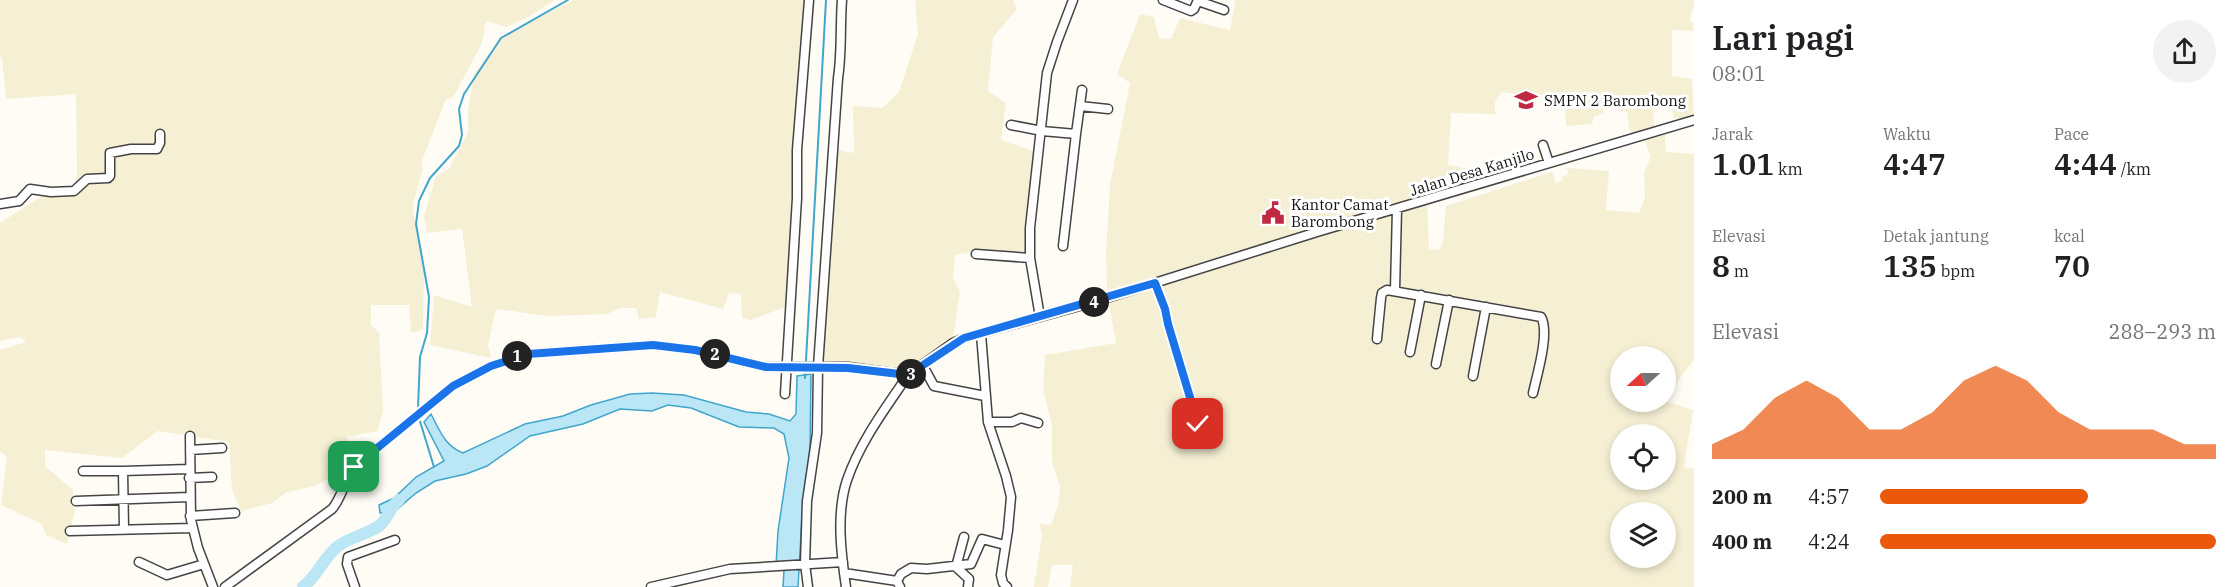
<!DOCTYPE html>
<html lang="id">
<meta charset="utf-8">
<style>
:root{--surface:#fff;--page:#f2f2f2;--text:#202124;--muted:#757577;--accent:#ea580c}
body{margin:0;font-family:"IBM Plex Serif",serif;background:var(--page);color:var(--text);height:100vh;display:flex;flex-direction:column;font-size:22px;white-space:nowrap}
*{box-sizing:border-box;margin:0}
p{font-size:20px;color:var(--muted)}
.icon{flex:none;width:33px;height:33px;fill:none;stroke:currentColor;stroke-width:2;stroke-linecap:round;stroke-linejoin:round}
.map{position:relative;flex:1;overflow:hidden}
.panel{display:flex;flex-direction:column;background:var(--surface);width:540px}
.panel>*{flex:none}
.needle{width:39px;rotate:249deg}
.controls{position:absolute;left:1610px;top:346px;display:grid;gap:12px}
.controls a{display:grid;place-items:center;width:66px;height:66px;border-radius:50%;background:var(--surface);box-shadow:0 3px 9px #0003;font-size:30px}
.pin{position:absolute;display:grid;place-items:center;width:51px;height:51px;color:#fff;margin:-26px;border-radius:12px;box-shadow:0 3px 9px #0006}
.km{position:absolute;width:30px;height:30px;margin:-15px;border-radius:50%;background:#222;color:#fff;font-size:16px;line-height:30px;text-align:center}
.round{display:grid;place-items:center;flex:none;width:63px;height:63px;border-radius:32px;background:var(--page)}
.headline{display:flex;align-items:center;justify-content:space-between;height:102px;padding:0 18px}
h1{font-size:33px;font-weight:600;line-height:45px}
.metrics{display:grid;grid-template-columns:repeat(3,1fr);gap:9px;height:102px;padding:6px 18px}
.metrics div{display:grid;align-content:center}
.metrics b{font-size:30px;font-weight:600}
.metrics small{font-size:16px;font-weight:400}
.metrics p{font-size:16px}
.chart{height:168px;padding:12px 18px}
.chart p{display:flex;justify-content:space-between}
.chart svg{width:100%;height:108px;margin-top:6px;fill:var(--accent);opacity:.7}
ul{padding:0 18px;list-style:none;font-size:20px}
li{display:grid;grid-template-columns:96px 72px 1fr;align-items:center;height:45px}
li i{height:15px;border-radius:8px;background:var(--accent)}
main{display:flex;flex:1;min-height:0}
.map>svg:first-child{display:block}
</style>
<main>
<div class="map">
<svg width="1694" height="587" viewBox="0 0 1694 587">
<rect width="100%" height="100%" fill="#fffcf5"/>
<path fill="#f5efd4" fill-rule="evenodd" d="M 0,0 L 555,0 L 526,18 L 506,27 L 488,21 L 484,25 L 485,32 L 480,47 L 453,98 L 446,99 L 421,163 L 423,168 L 414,200 L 413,212 L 424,272 L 423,330 L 411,333 L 409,305 L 371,305 L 371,325 L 379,333 L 383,411 L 377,431 L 346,437 L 357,457 L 346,469 L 315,486 L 287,492 L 272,503 L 241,511 L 232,490 L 229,442 L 158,431 L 122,458 L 45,450 L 45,466 L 73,490 L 75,510 L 67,544 L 46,535 L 42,524 L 1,505 L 7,456 L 0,452 L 0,350 L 26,342 L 21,337 L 0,341 L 0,223 L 42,196 L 71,195 L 77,176 L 76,94 L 6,99 L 2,57 L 0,57 Z
M 573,0 L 807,0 L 788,306 L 751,320 L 742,318 L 741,294 L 729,293 L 723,309 L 660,292 L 656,317 L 639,319 L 636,308 L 620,308 L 607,314 L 548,316 L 496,309 L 488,345 L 491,358 L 430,345 L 434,295 L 472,307 L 462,229 L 427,233 L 424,216 L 436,176 L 449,169 L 468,132 L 468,111 L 474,74 L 501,38 Z
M 915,0 L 1013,0 L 1017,9 L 993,37 L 988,91 L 1006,103 L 1001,140 L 1036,152 L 1032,253 L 970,252 L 955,255 L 953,277 L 960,292 L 951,351 L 915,378 L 901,379 L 866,375 L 822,366 L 837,150 L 854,153 L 853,106 L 882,108 L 899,92 L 918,34 Z
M 1235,0 L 1694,0 L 1694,10 L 1692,10 L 1690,21 L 1694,24 L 1693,31 L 1672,30 L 1672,76 L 1692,79 L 1694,118 L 1674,118 L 1672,109 L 1653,107 L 1654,125 L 1665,136 L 1666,152 L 1694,154 L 1694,359 L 1665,398 L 1665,357 L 1620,357 L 1620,402 L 1665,401 L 1693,410 L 1684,467 L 1694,469 L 1694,587 L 1070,587 L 1073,565 L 1052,565 L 1048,587 L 1034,587 L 1042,535 L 1040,524 L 1051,525 L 1058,505 L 1060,487 L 1052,462 L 1052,426 L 1043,388 L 1045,355 L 1116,343 L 1107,293 L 1106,251 L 1110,185 L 1130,83 L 1117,74 L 1140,14 L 1154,17 L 1159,38 L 1171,39 L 1180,18 L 1230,30 ZM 1502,92 L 1565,102 L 1566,126 L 1592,124 L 1594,116 L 1603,114 L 1604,106 L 1627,112 L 1631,138 L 1639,135 L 1645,141 L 1651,157 L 1644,172 L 1645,198 L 1639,213 L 1606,210 L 1609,171 L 1567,168 L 1568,174 L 1561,177 L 1563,180 L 1556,183 L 1552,172 L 1446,206 L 1443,241 L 1439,250 L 1429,249 L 1427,199 L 1500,175 L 1448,165 L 1451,113 L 1495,114 L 1495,102 ZM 1620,435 L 1665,435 L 1665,480 L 1620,480 ZM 1620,513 L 1665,513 L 1665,558 L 1620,558 Z"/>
<path fill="#bae6f6" stroke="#41a5cc" stroke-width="1.5" d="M 811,374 L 810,449 L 802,517 L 798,587 L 783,587 L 784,570 L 776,566 L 778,531 L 789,458 L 784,434 L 774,428 L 739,427 L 691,408 L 668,405 L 652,411 L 620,409 L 583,424 L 530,436 L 487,466 L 466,474 L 435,481 L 416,493 L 394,512 L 380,513 L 379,505 L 394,498 L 416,477 L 444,461 L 424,422 L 431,414 C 440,431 445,446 463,453 L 525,424 L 563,416 L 591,405 L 630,394 L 652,393 L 684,395 L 746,412 L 769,414 L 790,421 L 796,414 L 797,376 Z"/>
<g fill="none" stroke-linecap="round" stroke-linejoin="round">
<path stroke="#41a5cc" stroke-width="2" d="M 805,378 L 826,0
M 418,409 L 420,357 L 427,333 L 429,297 L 416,224 L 419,201 L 430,178 L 459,146 L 462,135 L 459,109 L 464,94 L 501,38 L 568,0
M 419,418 L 434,467"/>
<path stroke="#bae6f6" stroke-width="12" d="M 303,587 C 317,576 323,559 337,547 C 349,537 366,535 379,526 C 388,519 390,506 399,500"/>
<g stroke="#444" stroke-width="11">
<path id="minor" d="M 1163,0 L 1191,11 L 1194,9 L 1198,0
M 1198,1 L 1224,10
M 1080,106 L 1108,109
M 1011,125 L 1042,131 L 1076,134 L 1063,246
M 1076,134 L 1082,90
M 1543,145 L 1549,163
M 0,204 L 19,201 L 30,189 L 51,192 L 74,191 L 87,179 L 108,178 L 110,176 L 110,153 L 131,149 L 157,149 L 160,143 L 160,134
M 976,254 L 1030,258
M 1155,283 L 1165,309 L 1168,324 L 1198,424
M 1395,290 L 1397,209
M 1040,317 L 1030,258 L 1030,228 L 1047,73 L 1057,42 L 1073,0
M 981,334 L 988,422 L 1006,476 L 1011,497 L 1008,530 L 1001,575 L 1003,583 L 1007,587
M 1377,339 L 1381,298 L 1382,293 L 1387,290 L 1541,317 C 1550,332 1537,375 1533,393
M 1410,352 L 1421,295
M 1436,364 L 1449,300
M 923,366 L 934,386 L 985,396
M 1473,376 L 1486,307
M 785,394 L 797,198 L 797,150 L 809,0
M 988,422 L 1012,422 L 1021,418 L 1038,423
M 190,436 L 191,520 L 198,548 L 213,587
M 190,450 L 222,448
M 83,471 L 123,471 L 124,529
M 123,471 L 189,469
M 189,478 L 212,477
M 76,501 L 189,497
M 190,516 L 235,513
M 70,531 L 192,528
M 139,562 L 167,575 L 204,564
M 956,567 L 964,537
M 956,567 L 969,579 L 968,587
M 844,573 L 897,581 L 900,587
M 897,581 L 901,574 L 911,568 L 927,569 L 971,564 L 982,539 L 1005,545
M 225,587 L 332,509 C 343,496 344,480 354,467 L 453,386 L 491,366 L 528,354 L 653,345 L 695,350 L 766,367 L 848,367 L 908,375 L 953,343 L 964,338 L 1094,302 L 1317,232 L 1694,120
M 355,587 L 347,564 L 348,557 L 395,540
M 651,587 L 730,569 L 843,562
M 808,587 L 805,564 L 807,501 L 817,433 L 818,367 L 838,78 C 842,52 840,26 842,0
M 846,587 C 841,553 836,513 847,480 C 860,442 885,409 908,375"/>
</g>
<use href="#minor" stroke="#fff" stroke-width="8"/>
</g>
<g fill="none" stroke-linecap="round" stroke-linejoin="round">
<g stroke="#fff" stroke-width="12">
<path id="route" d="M 354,467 L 453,386 L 491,366 L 528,354 L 653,345 L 695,350 L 766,367 L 848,368 L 908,375 L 964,338 L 1155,283 L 1165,309 L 1168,324 L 1198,424"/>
</g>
<use href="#route" stroke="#1a73e8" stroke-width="8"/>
</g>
<defs>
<g id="school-bare" transform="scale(1.8)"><path d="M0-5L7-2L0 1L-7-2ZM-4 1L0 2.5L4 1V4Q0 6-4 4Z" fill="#c02942" stroke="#fff" stroke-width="2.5" paint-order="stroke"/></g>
<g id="civic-bare" transform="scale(1.8)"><path d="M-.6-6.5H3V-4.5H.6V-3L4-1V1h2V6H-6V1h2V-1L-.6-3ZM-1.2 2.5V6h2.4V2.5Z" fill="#c02942" stroke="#fff" stroke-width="2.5" paint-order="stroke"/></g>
</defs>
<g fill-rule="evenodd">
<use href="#school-bare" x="1526" y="100"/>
<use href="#civic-bare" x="1273" y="213"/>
</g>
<g text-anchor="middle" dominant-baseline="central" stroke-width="6" stroke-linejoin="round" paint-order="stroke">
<g font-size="15" fill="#111" stroke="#fff" text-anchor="start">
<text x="1544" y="100">SMPN 2 Barombong</text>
<text x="1291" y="204">Kantor Camat<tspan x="1291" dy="17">Barombong</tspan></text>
</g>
<g font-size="15" fill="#111" stroke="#fff">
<text transform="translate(1472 172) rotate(-17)">Jalan Desa Kanjilo</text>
</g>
</g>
</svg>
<div class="controls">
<a><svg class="needle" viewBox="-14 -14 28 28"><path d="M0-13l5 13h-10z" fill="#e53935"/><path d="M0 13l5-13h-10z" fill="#757577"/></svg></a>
<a><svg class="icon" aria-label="locate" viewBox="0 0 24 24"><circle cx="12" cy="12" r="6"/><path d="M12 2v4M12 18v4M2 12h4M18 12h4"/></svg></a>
<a><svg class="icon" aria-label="layers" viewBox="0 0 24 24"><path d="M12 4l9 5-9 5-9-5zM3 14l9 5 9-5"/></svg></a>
</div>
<div class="pin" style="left:354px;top:467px;background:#1e9e55"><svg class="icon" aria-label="arrive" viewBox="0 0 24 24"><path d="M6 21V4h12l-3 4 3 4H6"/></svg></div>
<div class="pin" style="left:1198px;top:424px;background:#d93025"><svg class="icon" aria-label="check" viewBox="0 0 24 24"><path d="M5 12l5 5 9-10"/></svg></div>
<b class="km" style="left:517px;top:356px">1</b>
<b class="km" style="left:715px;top:354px">2</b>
<b class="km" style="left:911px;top:374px">3</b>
<b class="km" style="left:1094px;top:302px">4</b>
</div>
<section class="panel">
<div class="headline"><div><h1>Lari pagi</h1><p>08:01</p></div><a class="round"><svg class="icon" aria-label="share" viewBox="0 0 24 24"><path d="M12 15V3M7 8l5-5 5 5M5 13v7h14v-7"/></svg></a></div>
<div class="metrics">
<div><p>Jarak</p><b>1.01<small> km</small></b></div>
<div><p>Waktu</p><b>4:47</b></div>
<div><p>Pace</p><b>4:44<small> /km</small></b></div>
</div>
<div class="metrics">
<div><p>Elevasi</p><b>8<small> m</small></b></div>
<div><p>Detak jantung</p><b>135<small> bpm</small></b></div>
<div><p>kcal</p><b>70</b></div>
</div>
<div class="chart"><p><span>Elevasi</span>288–293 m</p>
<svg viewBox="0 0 160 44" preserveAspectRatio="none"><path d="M0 44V38L10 32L20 19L30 12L40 19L50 32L60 32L70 25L80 12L90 6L100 12L110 25L120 32L130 32L140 32L150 38L160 38V44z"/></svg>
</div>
<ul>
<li><b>200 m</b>4:57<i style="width:62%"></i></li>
<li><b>400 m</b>4:24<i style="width:100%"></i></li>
</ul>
</section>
</main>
